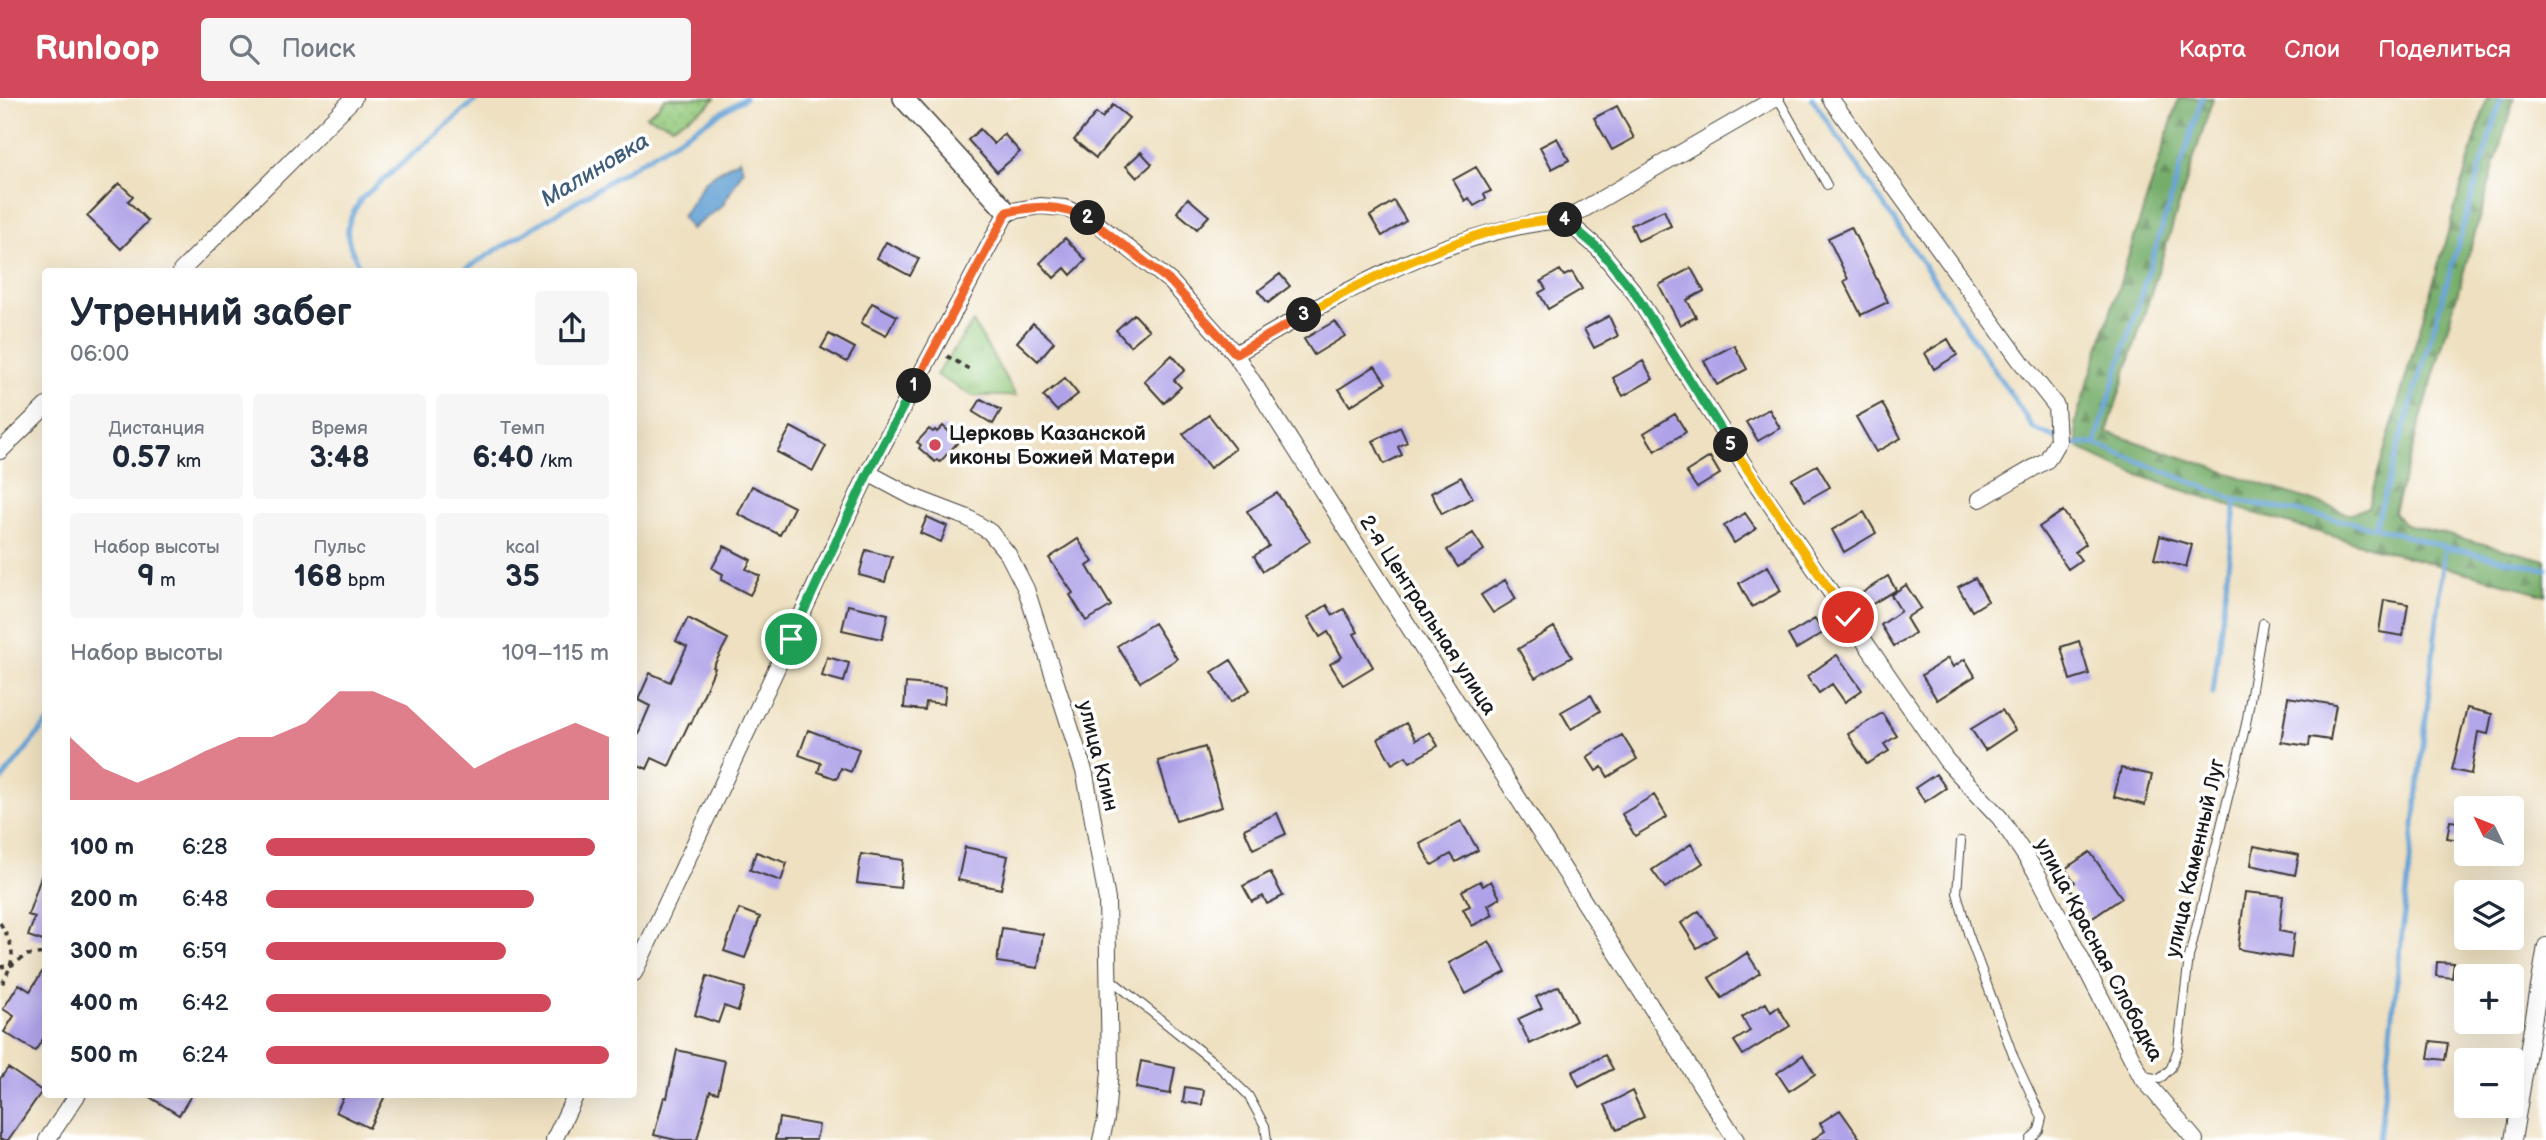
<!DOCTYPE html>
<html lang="ru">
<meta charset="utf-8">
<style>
:root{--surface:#fff;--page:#f6f6f7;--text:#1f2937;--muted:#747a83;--accent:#d1495b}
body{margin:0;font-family:"Balsamiq Sans",sans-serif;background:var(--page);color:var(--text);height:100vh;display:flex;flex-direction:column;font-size:26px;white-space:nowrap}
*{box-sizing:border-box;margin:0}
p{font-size:23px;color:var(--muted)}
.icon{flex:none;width:38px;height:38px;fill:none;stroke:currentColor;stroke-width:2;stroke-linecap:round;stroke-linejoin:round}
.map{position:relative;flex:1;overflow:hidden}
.side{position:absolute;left:42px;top:170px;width:595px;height:830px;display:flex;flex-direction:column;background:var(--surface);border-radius:7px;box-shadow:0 7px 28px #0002}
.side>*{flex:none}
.needle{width:46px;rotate:313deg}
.controls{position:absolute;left:2454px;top:698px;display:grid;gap:14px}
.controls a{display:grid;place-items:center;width:70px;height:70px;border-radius:7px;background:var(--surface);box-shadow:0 7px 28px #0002;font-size:35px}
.pin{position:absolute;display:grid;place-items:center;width:60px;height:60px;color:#fff;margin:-30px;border:4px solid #fff;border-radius:50%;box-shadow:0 2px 7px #0007}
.km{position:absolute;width:35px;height:35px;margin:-18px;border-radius:50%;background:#222;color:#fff;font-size:19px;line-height:35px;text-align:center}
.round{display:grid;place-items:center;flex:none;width:74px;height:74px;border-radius:7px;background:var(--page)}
.head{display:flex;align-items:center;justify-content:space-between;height:119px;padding:0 28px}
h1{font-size:38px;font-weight:600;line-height:52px}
.stats{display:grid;grid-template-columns:repeat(3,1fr);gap:10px;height:119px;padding:7px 28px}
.stats div{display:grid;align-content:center;border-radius:7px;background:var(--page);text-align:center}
.stats b{font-size:30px;font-weight:600}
.stats small{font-size:19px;font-weight:400}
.stats p{font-size:19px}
.chart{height:196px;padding:14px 28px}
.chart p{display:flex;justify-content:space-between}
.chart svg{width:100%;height:126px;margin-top:7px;fill:var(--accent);opacity:.7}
ul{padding:0 28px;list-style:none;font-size:23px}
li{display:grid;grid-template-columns:112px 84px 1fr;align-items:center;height:52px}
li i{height:18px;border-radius:9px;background:var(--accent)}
header{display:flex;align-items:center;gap:42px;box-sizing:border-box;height:98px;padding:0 35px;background:var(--accent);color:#fff}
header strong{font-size:33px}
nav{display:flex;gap:38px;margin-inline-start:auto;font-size:24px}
.search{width:490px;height:63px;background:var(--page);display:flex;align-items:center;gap:18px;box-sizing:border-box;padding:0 24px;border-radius:7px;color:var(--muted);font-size:26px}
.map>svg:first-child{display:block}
</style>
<header>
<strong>Runloop</strong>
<div class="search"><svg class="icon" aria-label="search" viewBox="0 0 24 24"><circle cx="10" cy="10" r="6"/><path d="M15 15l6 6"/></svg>Поиск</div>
<nav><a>Карта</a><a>Слои</a><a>Поделиться</a></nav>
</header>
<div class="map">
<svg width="2546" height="1042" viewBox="0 0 2546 1042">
<defs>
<pattern id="grass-dots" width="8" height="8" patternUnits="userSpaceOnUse" patternTransform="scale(1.75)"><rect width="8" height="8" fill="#93c97b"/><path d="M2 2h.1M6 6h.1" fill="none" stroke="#7eac6a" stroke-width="1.8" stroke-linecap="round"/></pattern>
<pattern id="forest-firs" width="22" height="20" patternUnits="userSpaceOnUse" patternTransform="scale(1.75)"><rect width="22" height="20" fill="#76ad6b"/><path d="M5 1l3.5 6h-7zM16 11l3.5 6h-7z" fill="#608c57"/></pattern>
<pattern id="park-tufts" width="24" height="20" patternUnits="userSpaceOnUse" patternTransform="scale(1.75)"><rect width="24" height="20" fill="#93c97b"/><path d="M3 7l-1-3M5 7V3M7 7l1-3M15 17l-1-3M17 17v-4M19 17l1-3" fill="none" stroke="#7eac6a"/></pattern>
</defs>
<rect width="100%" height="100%" fill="#fff"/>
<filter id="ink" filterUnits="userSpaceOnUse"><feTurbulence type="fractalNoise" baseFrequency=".0143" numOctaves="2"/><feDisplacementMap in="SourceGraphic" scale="14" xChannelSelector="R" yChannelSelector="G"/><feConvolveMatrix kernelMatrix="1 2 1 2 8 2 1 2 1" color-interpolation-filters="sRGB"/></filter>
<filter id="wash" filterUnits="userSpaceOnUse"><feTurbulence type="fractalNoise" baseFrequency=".00686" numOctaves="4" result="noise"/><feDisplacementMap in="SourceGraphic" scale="28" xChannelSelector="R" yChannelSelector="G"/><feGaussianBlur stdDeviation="1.57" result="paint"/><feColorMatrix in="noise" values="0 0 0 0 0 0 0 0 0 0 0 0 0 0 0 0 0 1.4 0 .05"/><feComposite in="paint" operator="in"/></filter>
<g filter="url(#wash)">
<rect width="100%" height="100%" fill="#eee0c0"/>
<path fill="url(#grass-dots)" stroke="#58724c" stroke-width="2" d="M 665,0 L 715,0 L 708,8 L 673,28 L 646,18 L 657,10 Z"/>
<path fill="url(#forest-firs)" stroke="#496444" stroke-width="2" d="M 2179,0 L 2213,0 L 2107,334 L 2351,416 L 2368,409 L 2487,0 L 2514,0 L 2394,414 L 2402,425 L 2546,462 L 2546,497 C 2439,466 2329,440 2223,405 C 2174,389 2124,375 2079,350 L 2075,325 Z"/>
<path fill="url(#park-tufts)" stroke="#58724c" stroke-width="2" d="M 973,224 L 1016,298 L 973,298 L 936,277 Z"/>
<path fill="#63a1d4" stroke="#405e78" stroke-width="2" d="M 739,61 L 743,72 L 722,108 L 691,131 L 682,119 L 705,83 Z"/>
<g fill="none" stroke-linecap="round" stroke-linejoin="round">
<path stroke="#63a1d4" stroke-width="5" d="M 1812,0 L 2034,331 L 2072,346 L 2095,346 L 2236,402 L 2375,429 L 2445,449 L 2546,471
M 361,173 C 346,139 340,133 362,100 L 478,0
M 462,173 L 745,0
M 2095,346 L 2202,0
M 2375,429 L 2501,0
M 2213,596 L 2236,402
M 0,684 L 46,626
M 2379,1042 L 2445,449"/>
</g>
<g id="blocks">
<path fill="#afa2e8" d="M 1113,7 L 1129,20 L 1096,60 L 1074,42 L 1096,15 L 1102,20 Z
M 1617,8 L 1634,40 L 1612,52 L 1594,20 Z
M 980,31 L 994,46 L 1004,36 L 1020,54 L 997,74 L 968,42 Z
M 1557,40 L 1569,62 L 1552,71 L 1540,49 Z
M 1141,54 L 1152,66 L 1137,80 L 1126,68 Z
M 1476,69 L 1491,93 L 1484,96 L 1486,101 L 1474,108 L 1469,100 L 1465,103 L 1453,82 Z
M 119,85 L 133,98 L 128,103 L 148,123 L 121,151 L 87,118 Z
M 1188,100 L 1209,118 L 1197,131 L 1177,114 Z
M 1394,103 L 1406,123 L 1382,138 L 1370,118 Z
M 1664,112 L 1671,128 L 1638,143 L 1631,127 Z
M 1851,129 L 1888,204 L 1861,217 L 1844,183 L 1848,181 L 1828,140 Z
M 1065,140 L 1086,162 L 1071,177 L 1065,170 L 1054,180 L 1040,165 Z
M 886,144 L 919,161 L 910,178 L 877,160 Z
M 1691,170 L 1704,193 L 1687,202 L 1696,219 L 1680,227 L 1659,187 Z
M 1560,172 L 1564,178 L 1572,174 L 1582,191 L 1548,211 L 1539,195 L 1546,191 L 1541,183 Z
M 1280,176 L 1290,188 L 1268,205 L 1258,193 Z
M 872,205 L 897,218 L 886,238 L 861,225 Z
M 1134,216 L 1149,232 L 1130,248 L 1116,232 Z
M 1609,218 L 1618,238 L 1594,250 L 1584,231 Z
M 1335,223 L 1345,238 L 1314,257 L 1304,241 Z
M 1033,225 L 1054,244 L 1038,263 L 1017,244 Z
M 829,236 L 855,250 L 847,264 L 821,250 Z
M 1948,241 L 1957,257 L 1934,271 L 1925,255 Z
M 1734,247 L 1747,271 L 1717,287 L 1704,263 Z
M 1172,257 L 1185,272 L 1174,282 L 1181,289 L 1164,305 L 1144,283 Z
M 1643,263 L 1653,281 L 1623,298 L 1613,280 Z
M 1375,268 L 1386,285 L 1350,308 L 1339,291 Z
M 1065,280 L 1078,296 L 1057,313 L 1043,298 Z
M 981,301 L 1001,312 L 993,326 L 973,314 Z
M 1882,305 L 1901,340 L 1876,354 L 1856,319 Z
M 1769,311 L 1780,330 L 1758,343 L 1746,324 Z
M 1675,316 L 1686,334 L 1655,353 L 1644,335 Z
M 1209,317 L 1235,351 L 1210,370 L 1183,336 Z
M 943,328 L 959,343 L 940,364 L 937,362 L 935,364 L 919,350 L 921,347 L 917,344 L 929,331 L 933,334 L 935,332 L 937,334 Z
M 791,329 L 826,348 L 813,373 L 777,354 Z
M 1400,329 L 1407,344 L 1398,349 L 1402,357 L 1384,366 L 1373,343 Z
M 1710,359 L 1720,376 L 1697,390 L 1686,374 Z
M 1817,367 L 1830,389 L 1805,403 L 1792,381 Z
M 1461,379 L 1473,400 L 1442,416 L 1431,395 Z
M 752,388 L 794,409 L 780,437 L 738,416 Z
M 1277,395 L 1310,443 L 1263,473 L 1254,458 L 1269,448 L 1247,413 Z
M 2063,413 L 2086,446 L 2075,454 L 2081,462 L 2068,471 L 2039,429 Z
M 1864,414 L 1876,435 L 1844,454 L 1832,432 Z
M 1745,415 L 1756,431 L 1734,445 L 1724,428 Z
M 927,419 L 947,428 L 941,444 L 920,435 Z
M 1473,435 L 1484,452 L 1458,469 L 1447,452 Z
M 2160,438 L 2192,447 L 2186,469 L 2154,461 Z
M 1078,441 L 1093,464 L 1087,468 L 1111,508 L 1086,523 L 1070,497 L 1073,495 L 1049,460 Z
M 724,448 L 751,462 L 746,471 L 760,478 L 750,497 L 721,482 L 723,476 L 712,470 Z
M 866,452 L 892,459 L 885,484 L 859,477 Z
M 1768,468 L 1781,493 L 1752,509 L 1739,485 Z
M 1888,478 L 1896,492 L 1869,508 L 1862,495 Z
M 1975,480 L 1988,503 L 1972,513 L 1958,489 Z
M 1505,482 L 1516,501 L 1493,515 L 1481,497 Z
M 1906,487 L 1921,510 L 1906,520 L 1915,535 L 1894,548 L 1881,527 L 1901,513 L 1891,497 Z
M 2384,502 L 2408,506 L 2403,538 L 2379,534 Z
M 848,507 L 888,516 L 882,541 L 842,532 Z
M 1327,507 L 1333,517 L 1344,511 L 1358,534 L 1354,536 L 1373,569 L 1343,587 L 1330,566 L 1342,559 L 1328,534 L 1320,539 L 1308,519 Z
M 688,520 L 728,541 L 713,569 L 715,570 L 691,626 L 689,625 L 669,668 L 652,660 L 647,671 L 634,665 L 634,645 L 650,608 L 638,602 L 650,575 L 670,584 L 687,549 L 676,543 Z
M 1815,521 L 1823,535 L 1796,551 L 1788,537 Z
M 1154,525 L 1177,561 L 1140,584 L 1117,548 Z
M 1554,529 L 1572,559 L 1535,580 L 1518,551 Z
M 2079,543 L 2089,576 L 2070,582 L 2061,549 Z
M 1837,557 L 1862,592 L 1845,604 L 1832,586 L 1819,595 L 1807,578 Z
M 827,559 L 849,565 L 844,584 L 822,578 Z
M 1948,560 L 1953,569 L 1965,561 L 1975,578 L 1937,602 L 1922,577 Z
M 1231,562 L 1250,592 L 1231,604 L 1212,574 Z
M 906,585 L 946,589 L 944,606 L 926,604 L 925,612 L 904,610 Z
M 1591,597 L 1600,613 L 1571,631 L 1561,614 Z
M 2288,599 L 2336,607 L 2330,642 L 2310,639 L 2309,648 L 2281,644 Z
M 2467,610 L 2492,616 L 2488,636 L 2478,634 L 2471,676 L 2452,672 Z
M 2002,612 L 2015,632 L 1985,652 L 1971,631 Z
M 1882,615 L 1897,638 L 1884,646 L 1889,653 L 1867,666 L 1848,636 Z
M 1406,625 L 1416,642 L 1430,634 L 1438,648 L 1410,664 L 1406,658 L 1392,666 L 1378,641 Z
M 808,632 L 859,651 L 851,674 L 841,670 L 837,681 L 818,674 L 821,665 L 799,657 Z
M 1622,637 L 1637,661 L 1608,679 L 1602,669 L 1596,673 L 1587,659 Z
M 1205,649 L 1222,709 L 1176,723 L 1158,663 Z
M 2121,670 L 2152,677 L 2145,707 L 2114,699 Z
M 1936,676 L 1946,690 L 1925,704 L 1915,690 Z
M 1654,697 L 1667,719 L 1635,738 L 1622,716 Z
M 1277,715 L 1286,736 L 1253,751 L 1244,731 Z
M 1461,723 L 1478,752 L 1456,764 L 1451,756 L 1432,767 L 1420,746 Z
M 2450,723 L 2466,725 L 2466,743 L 2447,740 Z
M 1691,746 L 1703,765 L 1665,790 L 1652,772 Z
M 2254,748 L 2299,757 L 2295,777 L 2251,767 Z
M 965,749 L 1008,758 L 1001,791 L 958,782 Z
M 756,754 L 787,765 L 781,783 L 750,772 Z
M 2090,754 L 2122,800 L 2091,821 L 2069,789 L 2075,784 L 2065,771 Z
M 861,756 L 903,762 L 900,790 L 857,785 Z
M 43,773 L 46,773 L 46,844 L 28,838 L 35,819 L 28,817 Z
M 1270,774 L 1283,798 L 1267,806 L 1263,798 L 1252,804 L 1243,788 Z
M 1480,783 L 1483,788 L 1491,783 L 1500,800 L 1488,807 L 1493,817 L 1472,828 L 1463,811 L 1470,808 L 1462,793 Z
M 2245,794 L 2283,798 L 2279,833 L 2294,836 L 2291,860 L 2238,851 Z
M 739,811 L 760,819 L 745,860 L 724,853 Z
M 1699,813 L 1716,838 L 1697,850 L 1681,825 Z
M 1002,830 L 1043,836 L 1038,870 L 997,864 Z
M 1489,843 L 1506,874 L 1466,896 L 1449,865 Z
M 1747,855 L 1760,875 L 1722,900 L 1709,880 Z
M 2437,864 L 2454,865 L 2452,880 L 2436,878 Z
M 46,868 L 46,936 L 35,953 L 4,934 L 14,918 L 3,911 L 19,886 L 30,893 Z
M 707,878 L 745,890 L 738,913 L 724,908 L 718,925 L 695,917 Z
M 1559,888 L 1576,923 L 1530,946 L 1518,921 L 1542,910 L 1536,899 Z
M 1766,905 L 1771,914 L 1778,909 L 1790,928 L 1743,957 L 1734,943 L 1750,933 L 1742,919 Z
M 2431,943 L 2448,945 L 2445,962 L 2428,960 Z
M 677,952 L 725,963 L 718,995 L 710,993 L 697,1042 L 676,1042 L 654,1037 L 664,999 L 667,1000 Z
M 1605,957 L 1613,971 L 1579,989 L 1572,974 Z
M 1803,957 L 1815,976 L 1789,993 L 1777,975 Z
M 1141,963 L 1175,970 L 1170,996 L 1136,990 Z
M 8,970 L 42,993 L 8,1042 L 0,1042 L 0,981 Z
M 1185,989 L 1204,992 L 1202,1007 L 1183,1004 Z
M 1632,993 L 1644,1019 L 1617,1032 L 1605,1007 Z
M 145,996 L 192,996 L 179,1017 Z
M 345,996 L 386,996 L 369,1030 L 336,1014 Z
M 1840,1012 L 1861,1042 L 1812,1042 L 1825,1033 L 1820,1025 Z
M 779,1020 L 819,1027 L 816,1042 L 775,1042 Z"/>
</g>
</g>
<g filter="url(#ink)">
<use href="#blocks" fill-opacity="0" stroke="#3c3935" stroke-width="2"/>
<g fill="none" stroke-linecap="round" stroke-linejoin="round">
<g stroke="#3c3935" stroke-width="10">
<path id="service" d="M 1778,0 L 1827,87
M 1961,743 L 1957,795 L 1968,835 L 2014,960 L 2042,1020 L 2039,1032 L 2030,1042
M 1109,880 L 1215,965 L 1248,997 L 1265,1028 L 1267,1042
M 2144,978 L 2160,981 L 2171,970 L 2178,951 L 2189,859 L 2246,626 L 2263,525"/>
</g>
<g stroke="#3c3935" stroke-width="18">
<path id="minor" d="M 1830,0 L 2022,265 L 2056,308 L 2058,343 L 2047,362 L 1980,401
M 1565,122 L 1776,0
M 181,173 L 354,0
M 1235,256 C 1335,199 1449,130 1565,122 L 1599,151 L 1634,194 L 1749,375 L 1946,662 L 2000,720 L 2038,777 L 2141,978 L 2195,1042
M 0,353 L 46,308
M 868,375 L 913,399 L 968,420 L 990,434 L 1008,456 L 1026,491 L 1085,676 L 1107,802 L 1110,972 L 1106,1021 L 1101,1042
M 634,875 L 868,375 L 1007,114 L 1040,108 L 1065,110 L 1094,123 L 1171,184 L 1235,256 L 1736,1042
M 47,1042 L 78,996
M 554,1042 L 576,996
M 2513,1042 L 2546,848"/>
</g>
<g stroke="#3c3935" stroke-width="22">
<path id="tertiary" d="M 903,0 L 1007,114"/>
</g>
<path stroke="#3c3935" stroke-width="3.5" stroke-dasharray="5 5" stroke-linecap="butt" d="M 947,258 L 969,271
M 0,825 C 17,853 15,862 0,890
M 0,869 L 12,867 L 27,857 L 46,855"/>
<use href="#service" stroke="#fff" stroke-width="8"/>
<use href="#minor" stroke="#fff" stroke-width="16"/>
<use href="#tertiary" stroke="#fff" stroke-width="19"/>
</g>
</g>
<g fill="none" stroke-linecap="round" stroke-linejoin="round" filter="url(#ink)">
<g stroke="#fff" stroke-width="14">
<path id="split-1" d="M 791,541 L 868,375 L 914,288"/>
</g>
<g stroke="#fff" stroke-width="14">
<path id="split-2" d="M 914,288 L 1007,114 C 1040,107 1057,107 1088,120"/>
</g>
<g stroke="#fff" stroke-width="14">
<path id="split-3" d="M 1088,120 L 1171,184 L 1236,256 L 1304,217"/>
</g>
<g stroke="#fff" stroke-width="14">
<path id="split-4" d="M 1304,217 C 1368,180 1492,119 1565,122"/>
</g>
<g stroke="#fff" stroke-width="14">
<path id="split-5" d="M 1565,122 L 1599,151 L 1634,194 L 1731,347"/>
</g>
<g stroke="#fff" stroke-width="14">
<path id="split-6" d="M 1731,347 L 1848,519"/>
</g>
<use href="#split-1" stroke="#22a559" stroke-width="9"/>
<use href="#split-2" stroke="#f0652b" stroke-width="9"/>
<use href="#split-3" stroke="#f0652b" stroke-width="9"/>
<use href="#split-4" stroke="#f5b400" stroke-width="9"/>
<use href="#split-5" stroke="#22a559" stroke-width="9"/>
<use href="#split-6" stroke="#f5b400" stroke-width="9"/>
</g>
<circle fill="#d1495b" stroke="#fff" stroke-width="2.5" cx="935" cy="347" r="7"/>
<g text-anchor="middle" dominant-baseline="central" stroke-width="7" stroke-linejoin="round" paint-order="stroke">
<g font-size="21" font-weight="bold" fill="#1c1c1c" stroke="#fff" text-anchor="start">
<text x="949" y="335">Церковь Казанской<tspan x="949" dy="24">иконы Божией Матери</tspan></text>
</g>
<g font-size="21" fill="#1c1c1c" stroke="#fff">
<text transform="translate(1428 517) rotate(57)">2-я Центральная улица</text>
<text transform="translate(1098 658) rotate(76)">улица Клин</text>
<text transform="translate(2195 760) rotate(-77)">улица Каменный Луг</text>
<text transform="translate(2099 852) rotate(62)">улица Красная Слободка</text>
</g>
<g font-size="23" font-style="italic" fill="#405e78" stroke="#fff">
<text transform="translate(595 72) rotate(-31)">Малиновка</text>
</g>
</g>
</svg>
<div class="controls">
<a><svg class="needle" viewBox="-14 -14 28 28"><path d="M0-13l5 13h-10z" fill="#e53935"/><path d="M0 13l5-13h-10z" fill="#747a83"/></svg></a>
<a><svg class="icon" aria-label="layers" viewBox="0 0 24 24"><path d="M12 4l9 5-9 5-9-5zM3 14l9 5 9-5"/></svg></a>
<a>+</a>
<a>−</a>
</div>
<div class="pin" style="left:791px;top:541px;background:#1e9e55"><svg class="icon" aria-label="arrive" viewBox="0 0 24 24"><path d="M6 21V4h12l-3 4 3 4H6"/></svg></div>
<div class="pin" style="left:1848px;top:519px;background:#d93025"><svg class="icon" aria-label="check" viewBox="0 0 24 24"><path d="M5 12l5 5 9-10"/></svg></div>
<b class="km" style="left:914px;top:288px">1</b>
<b class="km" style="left:1088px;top:120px">2</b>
<b class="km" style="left:1304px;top:217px">3</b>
<b class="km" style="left:1565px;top:122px">4</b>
<b class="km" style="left:1731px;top:347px">5</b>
<section class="side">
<div class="head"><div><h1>Утренний забег</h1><p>06:00</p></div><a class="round"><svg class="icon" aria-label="share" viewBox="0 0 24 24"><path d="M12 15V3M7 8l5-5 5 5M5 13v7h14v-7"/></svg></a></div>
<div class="stats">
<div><p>Дистанция</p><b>0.57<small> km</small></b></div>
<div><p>Время</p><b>3:48</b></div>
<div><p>Темп</p><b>6:40<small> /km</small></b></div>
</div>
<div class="stats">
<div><p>Набор высоты</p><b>9<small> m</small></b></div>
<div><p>Пульс</p><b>168<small> bpm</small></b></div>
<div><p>kcal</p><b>35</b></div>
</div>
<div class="chart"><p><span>Набор высоты</span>109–115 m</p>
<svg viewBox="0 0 160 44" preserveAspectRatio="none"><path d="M0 44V22L10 33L20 38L30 33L40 27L50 22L60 22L70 17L80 6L90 6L100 11L110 22L120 33L130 27L140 22L150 17L160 22V44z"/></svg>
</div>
<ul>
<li><b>100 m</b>6:28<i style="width:96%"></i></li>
<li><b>200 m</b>6:48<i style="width:78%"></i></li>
<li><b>300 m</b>6:59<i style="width:70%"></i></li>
<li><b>400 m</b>6:42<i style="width:83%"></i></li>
<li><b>500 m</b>6:24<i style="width:100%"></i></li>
</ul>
</section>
</div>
